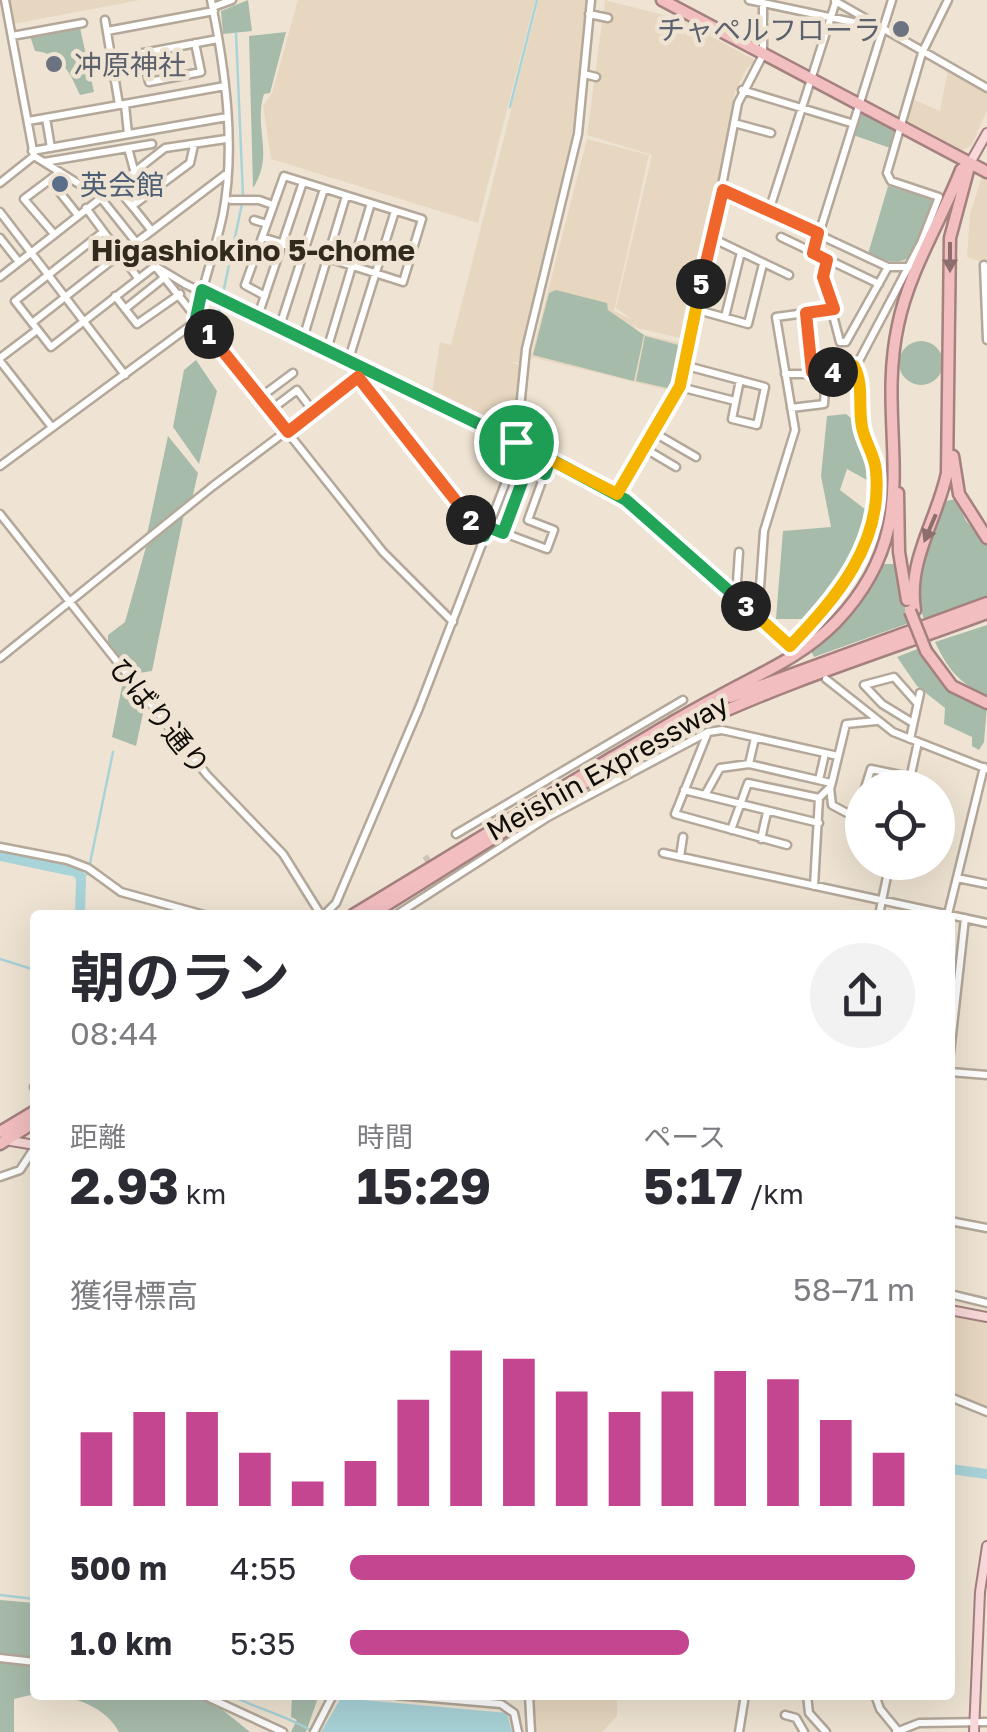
<!DOCTYPE html>
<html lang="ja">
<meta charset="utf-8">
<style>
:root{--surface:#fff;--page:#f2f2f3;--text:#2b2b33;--muted:#7c7c81;--accent:#c44590}
body{margin:0;font-family:"Golos Text","Noto Sans JP",sans-serif;background:var(--page);color:var(--text);height:100vh;display:flex;flex-direction:column;font-size:38px;white-space:nowrap}
*{box-sizing:border-box;margin:0}
p{font-size:32px;color:var(--muted)}
.icon{flex:none;width:55px;height:55px;fill:none;stroke:currentColor;stroke-width:2;stroke-linecap:round;stroke-linejoin:round}
.map{position:relative;flex:1;overflow:hidden}
.panel{position:absolute;left:30px;top:910px;width:925px;height:790px;display:flex;flex-direction:column;background:var(--surface);border-radius:10px;box-shadow:0 10px 40px #0002}
.panel>*{flex:none}
.controls{position:absolute;left:845px;top:770px;display:grid;gap:20px}
.controls a{display:grid;place-items:center;width:110px;height:110px;border-radius:50%;background:var(--surface);box-shadow:0 10px 40px #0002;font-size:50px}
.pin{position:absolute;display:grid;place-items:center;width:85px;height:85px;color:#fff;margin:-42px;border:5px solid #fff;border-radius:50%;box-shadow:0 2px 10px #0007}
.km{position:absolute;width:50px;height:50px;margin:-25px;border-radius:50%;background:#222;color:#fff;font-size:28px;line-height:50px;text-align:center}
.round{display:grid;place-items:center;flex:none;width:105px;height:105px;border-radius:52px;background:var(--page)}
.summary{display:flex;align-items:center;justify-content:space-between;height:170px;padding:0 40px}
h1{font-size:55px;font-weight:700;line-height:75px}
.figures{display:grid;grid-template-columns:repeat(3,1fr);gap:15px;height:170px;padding:10px 40px}
.figures div{display:grid;align-content:center}
.figures b{font-size:50px;font-weight:700}
.figures small{font-size:28px;font-weight:400}
.figures p{font-size:28px}
.chart{height:280px;padding:20px 40px}
.chart p{display:flex;justify-content:space-between}
.chart svg{width:100%;height:180px;margin-top:10px;stroke:var(--accent);stroke-width:6}
ul{padding:0 40px;list-style:none;font-size:32px}
li{display:grid;grid-template-columns:160px 120px 1fr;align-items:center;height:75px}
li i{height:25px;border-radius:12px;background:var(--accent)}
.map>svg:first-child{display:block}
</style>
<div class="map">
<svg width="987" height="1732" viewBox="0 0 987 1732">
<rect width="100%" height="100%" fill="#efe4d3"/>
<path fill="#e7d7c0" d="M 8,0 L 140,0 L 13,24 Z
M 298,0 L 535,0 L 478,223 L 271,159 L 263,106 L 272,93 Z
M 539,0 L 587,0 L 574,126 L 519,363 L 508,361 L 520,365 L 510,435 L 431,398 L 440,342 L 451,345 Z
M 605,0 L 679,19 L 757,61 L 747,68 L 734,94 L 727,161 L 701,259 L 689,340 L 637,328 L 633,323 L 637,333 L 687,344 L 675,392 L 531,357 L 587,139 L 649,155 L 614,311 L 633,320 L 616,308 L 652,155 L 587,135 Z
M 948,69 L 987,94 L 987,110 L 972,145 L 962,151 L 903,122 L 910,98 L 940,111 Z
M 982,177 L 987,180 L 987,264 L 967,257 L 970,213 Z
M 950,1316 L 987,1322 L 987,1409 L 950,1393 Z
M 535,1695 L 617,1695 L 617,1716 L 602,1732 L 535,1732 Z"/>
<path fill="#a7bbaa" d="M 248,0 L 252,31 L 223,34 L 221,11 Z
M 79,23 L 94,92 L 80,95 C 70,73 62,54 35,51 L 29,33 Z
M 286,32 L 270,93 L 264,94 C 253,129 275,154 253,188 L 249,36 Z
M 857,111 L 897,132 L 893,149 L 850,134 Z
M 888,186 L 934,200 C 920,241 919,278 868,254 Z
M 556,290 L 607,303 L 608,310 L 644,335 L 634,381 L 533,355 L 549,293 Z
M 645,336 L 686,347 L 676,390 L 636,381 Z
M899 363a22 22 0 1 1 44 0a22 22 0 1 1-44 0Z
M 196,360 L 217,391 L 199,464 L 173,427 L 184,370 Z
M 846,414 C 865,428 872,461 874,484 L 847,469 L 840,490 L 870,513 C 866,557 837,592 808,624 L 803,619 L 776,619 L 783,531 L 831,527 L 821,476 L 827,416 Z
M 168,436 L 198,473 L 192,499 L 146,539 Z
M 956,499 L 966,521 L 987,544 L 987,596 L 924,619 C 907,578 933,539 946,501 Z
M 184,514 L 152,671 L 133,674 L 108,643 L 108,635 L 125,622 L 146,547 Z
M 884,564 L 894,564 L 909,623 L 814,657 L 811,651 L 851,615 Z
M 987,625 L 987,695 C 959,684 948,669 935,642 Z
M 920,648 L 931,665 L 987,705 L 984,742 L 979,750 L 972,746 L 972,737 L 944,724 L 945,708 L 917,686 L 897,657 Z
M 127,683 L 145,704 L 136,746 L 112,737 L 122,686 Z
M 0,1600 L 35,1603 L 35,1694 L 14,1699 L 14,1732 L 0,1732 Z
M 59,1695 L 204,1695 L 250,1732 L 119,1732 C 106,1709 84,1701 59,1695 Z
M 292,1695 L 319,1695 L 306,1732 L 291,1732 L 297,1720 L 291,1717 Z"/>
<path fill="#a8d3d8" d="M 341,1698 L 507,1713 L 512,1732 L 321,1732 Z"/>
<g fill="none" stroke-linecap="round" stroke-linejoin="round">
<path stroke="#a8d3d8" stroke-width="2.5" d="M 236,33 L 243,196
M 510,107 L 537,0
M 218,317 L 242,204
M 88,873 L 113,752
M 81,878 L 88,873 L 119,895 L 192,915
M 0,959 L 35,970
M 0,1595 L 35,1599
M 230,1695 C 258,1709 285,1715 312,1731"/>
<path stroke="#a8d3d8" stroke-width="10" d="M 0,856 L 77,872 L 81,878 L 80,915
M 950,1469 L 987,1474"/>
<path stroke="#cec4b4" stroke-width="6" stroke-dasharray="6 3" stroke-linecap="butt" d="M 670,714 L 683,737
M 425,856 L 444,885"/>
<g stroke="#b3a899" stroke-width="11">
<path id="minor" d="M 5,0 L 34,156 L 100,197 L 155,266 L 185,284 L 617,494 L 795,651
M 749,0 L 876,27
M 835,1 L 987,88
M 213,7 L 232,0
M 589,14 L 608,18
M 105,20 L 119,105 L 225,86
M 107,31 L 214,11
M 12,36 L 83,23
M 142,53 L 149,82 L 201,72 L 195,43
M 112,59 L 218,39
M 584,74 L 596,77
M 742,90 L 851,123
M 125,105 L 128,134
M 46,118 L 51,148
M 28,121 L 119,105
M 734,123 L 771,133
M 128,148 L 134,170
M 32,151 L 227,117
M 44,162 L 152,144
M 50,180 L 77,214
M 0,183 L 34,156
M 115,186 L 132,206 L 190,163 L 194,145
M 723,190 L 888,267 L 909,267
M 231,200 L 259,200 L 273,205
M 132,206 L 152,231
M 86,208 L 138,278
M 769,211 L 836,1
M 0,212 L 125,375
M 254,220 L 267,224
M 103,232 L 15,301 L 51,347 L 155,266 L 383,552 L 453,622
M 54,234 L 24,199 L 60,172
M 262,237 L 403,282 L 422,219 L 284,176 L 245,285 L 265,296
M 781,237 L 879,284
M 0,238 L 19,262
M 712,238 L 789,275
M 137,242 L 225,175
M 813,253 L 892,0
M 827,260 L 823,277 L 840,342 L 846,342 L 888,267
M 984,265 L 987,340
M 0,277 L 165,148 L 226,139
M 115,296 L 137,324 L 180,294
M 125,309 L 165,277
M 698,310 L 748,324 L 763,264
M 806,313 L 812,371
M 725,317 L 741,252
M 196,318 C 203,282 216,249 223,214 C 236,146 225,68 211,0
M 257,319 L 303,182
M 32,323 L 120,254
M 279,329 L 324,189
M 302,342 L 346,196
M 326,353 L 371,203
M 0,358 L 37,330
M 0,361 L 51,426
M 348,362 L 395,211
M 687,366 L 765,387 L 757,425 L 732,419 L 740,380
M 785,374 L 852,374 L 921,243 L 939,197 L 891,181 L 887,173 L 922,53 L 948,0
M 358,377 L 485,536
M 680,387 L 735,401
M 258,399 L 293,373
M 791,408 L 824,404 L 826,372
M 268,412 L 297,390 L 313,411
M 653,432 L 696,457
M 644,448 L 676,467
M 0,466 L 198,320
M 617,494 L 676,396 L 687,366 L 738,103 L 763,55 L 763,4
M 0,514 L 207,775 L 283,854 L 321,915
M 488,527 L 547,549 L 554,530 L 528,520 L 550,459
M 503,533 L 528,466 L 545,474
M 736,597 L 739,552
M 758,615 L 764,531 L 795,430 L 776,317 L 835,309
M 791,647 C 837,597 888,538 875,465 C 873,452 865,442 862,429 C 858,409 865,386 855,369
M 0,658 L 213,486 L 365,372
M 826,679 L 893,732 L 987,769
M 913,723 L 882,704 L 864,685 L 894,677 L 917,703
M 910,739 L 920,693
M 749,764 L 755,738
M 819,780 L 824,758
M 830,787 L 832,805 L 862,821
M 865,788 L 871,769 L 910,777
M 908,788 L 918,742
M 684,790 L 819,823
M 705,795 L 720,768 L 749,764 L 831,783
M 857,818 L 862,798
M 731,830 L 748,783 L 819,798
M 456,834 L 683,700
M 761,839 L 767,812
M 787,845 L 675,814 L 708,732 L 722,730 L 838,756
M 0,847 L 67,860 L 88,868 L 121,892 L 204,915
M 663,853 L 987,923
M 680,857 L 683,837
M 957,878 L 987,884
M 814,886 L 819,798 L 831,786 L 846,724 L 876,721
M 948,914 L 984,767
M 324,915 L 336,903 L 419,708 L 515,458 L 526,349 L 578,134 L 591,0
M 396,915 L 548,817 L 708,732
M 879,915 L 890,862
M 950,1053 L 965,918
M 950,1072 L 987,1075
M 34,1087 L 35,1088
M 0,1177 L 20,1170 L 35,1147
M 950,1221 L 987,1228
M 950,1294 L 987,1303
M 950,1397 L 987,1412
M 0,1658 L 35,1662
M 203,1695 L 283,1732
M 397,1695 L 501,1704 L 514,1713 L 518,1732
M 529,1695 L 531,1732
M 807,1695 L 809,1713 L 826,1732
M 875,1695 L 880,1709 L 898,1731
M 785,1715 L 796,1718 L 804,1732
M 314,1732 L 333,1695
M 739,1732 L 745,1695
M 896,1732 L 919,1723 L 987,1722"/>
</g>
<g stroke="#a4807f" stroke-width="12">
<path id="major" d="M 970,163 L 987,133
M 11,1141 L 35,1145
M 950,1310 L 987,1317
M 974,1732 L 980,1592 L 987,1546"/>
</g>
<g stroke="#a4807f" stroke-width="15">
<path id="highway" d="M 662,0 L 987,172
M 953,456 L 959,494 L 987,538
M 898,493 L 899,552 L 907,600
M 915,610 C 907,561 937,520 947,473 L 950,238 L 970,163
M 926,651 L 952,686 L 987,703
M 730,697 L 987,603
M 608,760 C 643,740 678,718 714,699 C 756,675 801,658 836,622 C 931,522 874,435 898,325 C 909,271 941,221 961,170 L 970,163
M 353,915 L 613,757
M 370,915 C 476,850 581,778 694,725 C 789,680 888,650 987,613
M 0,1132 L 35,1111
M 0,1144 L 35,1122"/>
</g>
<use href="#minor" stroke="#fff" stroke-width="6"/>
<use href="#major" stroke="#f8d8d9" stroke-width="8"/>
<use href="#highway" stroke="#f3bec0" stroke-width="10"/>
<g stroke="#a4807f" stroke-width="15" stroke-linecap="butt">
<path id="highway-bridge" d="M 910,611 L 926,651"/>
</g>
<use href="#highway-bridge" stroke="#f3bec0" stroke-width="10"/>
</g>
<defs><path id="oneway-solid" d="M-6-.8H1V-3.2L6.5 0L1 3.2V.8H-6Z" transform="scale(2.5)"/></defs>
<g fill="#8d6e6d">
<use href="#oneway-solid" transform="translate(950 257) rotate(90)"/>
<use href="#oneway-solid" transform="translate(930 528) rotate(113)"/>
</g>
<g fill="none" stroke-linecap="round" stroke-linejoin="round">
<g stroke="#fff" stroke-width="20">
<path id="split-1" d="M 209,334 L 196,318 L 202,290 L 516,442"/>
</g>
<g stroke="#fff" stroke-width="20">
<path id="split-2" d="M 209,334 L 288,432 L 358,377 L 471,520"/>
</g>
<g stroke="#fff" stroke-width="20">
<path id="split-3" d="M 471,520 L 484,536 L 488,527 L 503,533 L 528,466 L 545,474 L 550,459 L 626,500 L 746,606"/>
</g>
<g stroke="#fff" stroke-width="20">
<path id="split-4" d="M 746,606 L 790,646 C 837,597 883,544 876,471 C 875,455 865,443 862,427 C 858,406 864,385 854,366 L 852,374 L 833,372"/>
</g>
<g stroke="#fff" stroke-width="20">
<path id="split-5" d="M 701,284 L 723,190 L 818,233 L 813,253 L 827,260 L 823,277 L 834,309 L 806,313 L 812,372 L 833,372"/>
</g>
<g stroke="#fff" stroke-width="20">
<path id="split-6" d="M 516,442 L 617,494 L 680,386 L 701,284"/>
</g>
<use href="#split-1" stroke="#22a559" stroke-width="12"/>
<use href="#split-2" stroke="#f0652b" stroke-width="12"/>
<use href="#split-3" stroke="#22a559" stroke-width="12"/>
<use href="#split-4" stroke="#f5b400" stroke-width="12"/>
<use href="#split-5" stroke="#f0652b" stroke-width="12"/>
<use href="#split-6" stroke="#f5b400" stroke-width="12"/>
</g>
<g fill="#6b7280" stroke="#efe4d3" stroke-width="4">
<circle cx="901" cy="29" r="10"/>
<circle cx="54" cy="64" r="10"/>
</g>
<circle fill="#5c6f8a" stroke="#efe4d3" stroke-width="4" cx="60" cy="184" r="10"/>
<g text-anchor="middle" dominant-baseline="central" stroke-width="9" stroke-linejoin="round" paint-order="stroke">
<g font-size="28" fill="#5b616d" stroke="#efe4d3" text-anchor="end">
<text x="881" y="29">チャペルフローラ</text>
<text x="74" y="64" text-anchor="start">冲原神社</text>
</g>
<g font-size="28" fill="#4e5e75" stroke="#efe4d3" text-anchor="start">
<text x="80" y="184">英会館</text>
</g>
<g font-size="28" fill="#100c07" stroke="#efe4d3">
<text transform="translate(160 716) rotate(51)">ひばり通り</text>
<text transform="translate(607 767) rotate(-29)">Meishin Expressway</text>
</g>
<g font-size="30" font-weight="bold" fill="#332a1e" stroke="#efe4d3">
<text x="253" y="250">Higashiokino 5-chome</text>
</g>
</g>
</svg>
<div class="controls">
<a><svg class="icon" aria-label="locate" viewBox="0 0 24 24"><circle cx="12" cy="12" r="6"/><path d="M12 2v4M12 18v4M2 12h4M18 12h4"/></svg></a>
</div>
<div class="pin" style="left:516px;top:442px;background:#1e9e55"><svg class="icon" aria-label="arrive" viewBox="0 0 24 24"><path d="M6 21V4h12l-3 4 3 4H6"/></svg></div>
<b class="km" style="left:209px;top:334px">1</b>
<b class="km" style="left:471px;top:520px">2</b>
<b class="km" style="left:746px;top:606px">3</b>
<b class="km" style="left:833px;top:372px">4</b>
<b class="km" style="left:701px;top:284px">5</b>
<section class="panel">
<div class="summary"><div><h1>朝のラン</h1><p>08:44</p></div><a class="round"><svg class="icon" aria-label="share" viewBox="0 0 24 24"><path d="M12 15V3M7 8l5-5 5 5M5 13v7h14v-7"/></svg></a></div>
<div class="figures">
<div><p>距離</p><b>2.93<small> km</small></b></div>
<div><p>時間</p><b>15:29</b></div>
<div><p>ペース</p><b>5:17<small> /km</small></b></div>
</div>
<div class="chart"><p><span>獲得標高</span>58–71 m</p>
<svg viewBox="0 0 160 44" preserveAspectRatio="none"><path d="M5 44V26M15 44V21M25 44V21M35 44V31M45 44V38M55 44V33M65 44V18M75 44V6M85 44V8M95 44V16M105 44V21M115 44V16M125 44V11M135 44V13M145 44V23M155 44V31"/></svg>
</div>
<ul>
<li><b>500 m</b>4:55<i style="width:100%"></i></li>
<li><b>1.0 km</b>5:35<i style="width:60%"></i></li>
</ul>
</section>
</div>
